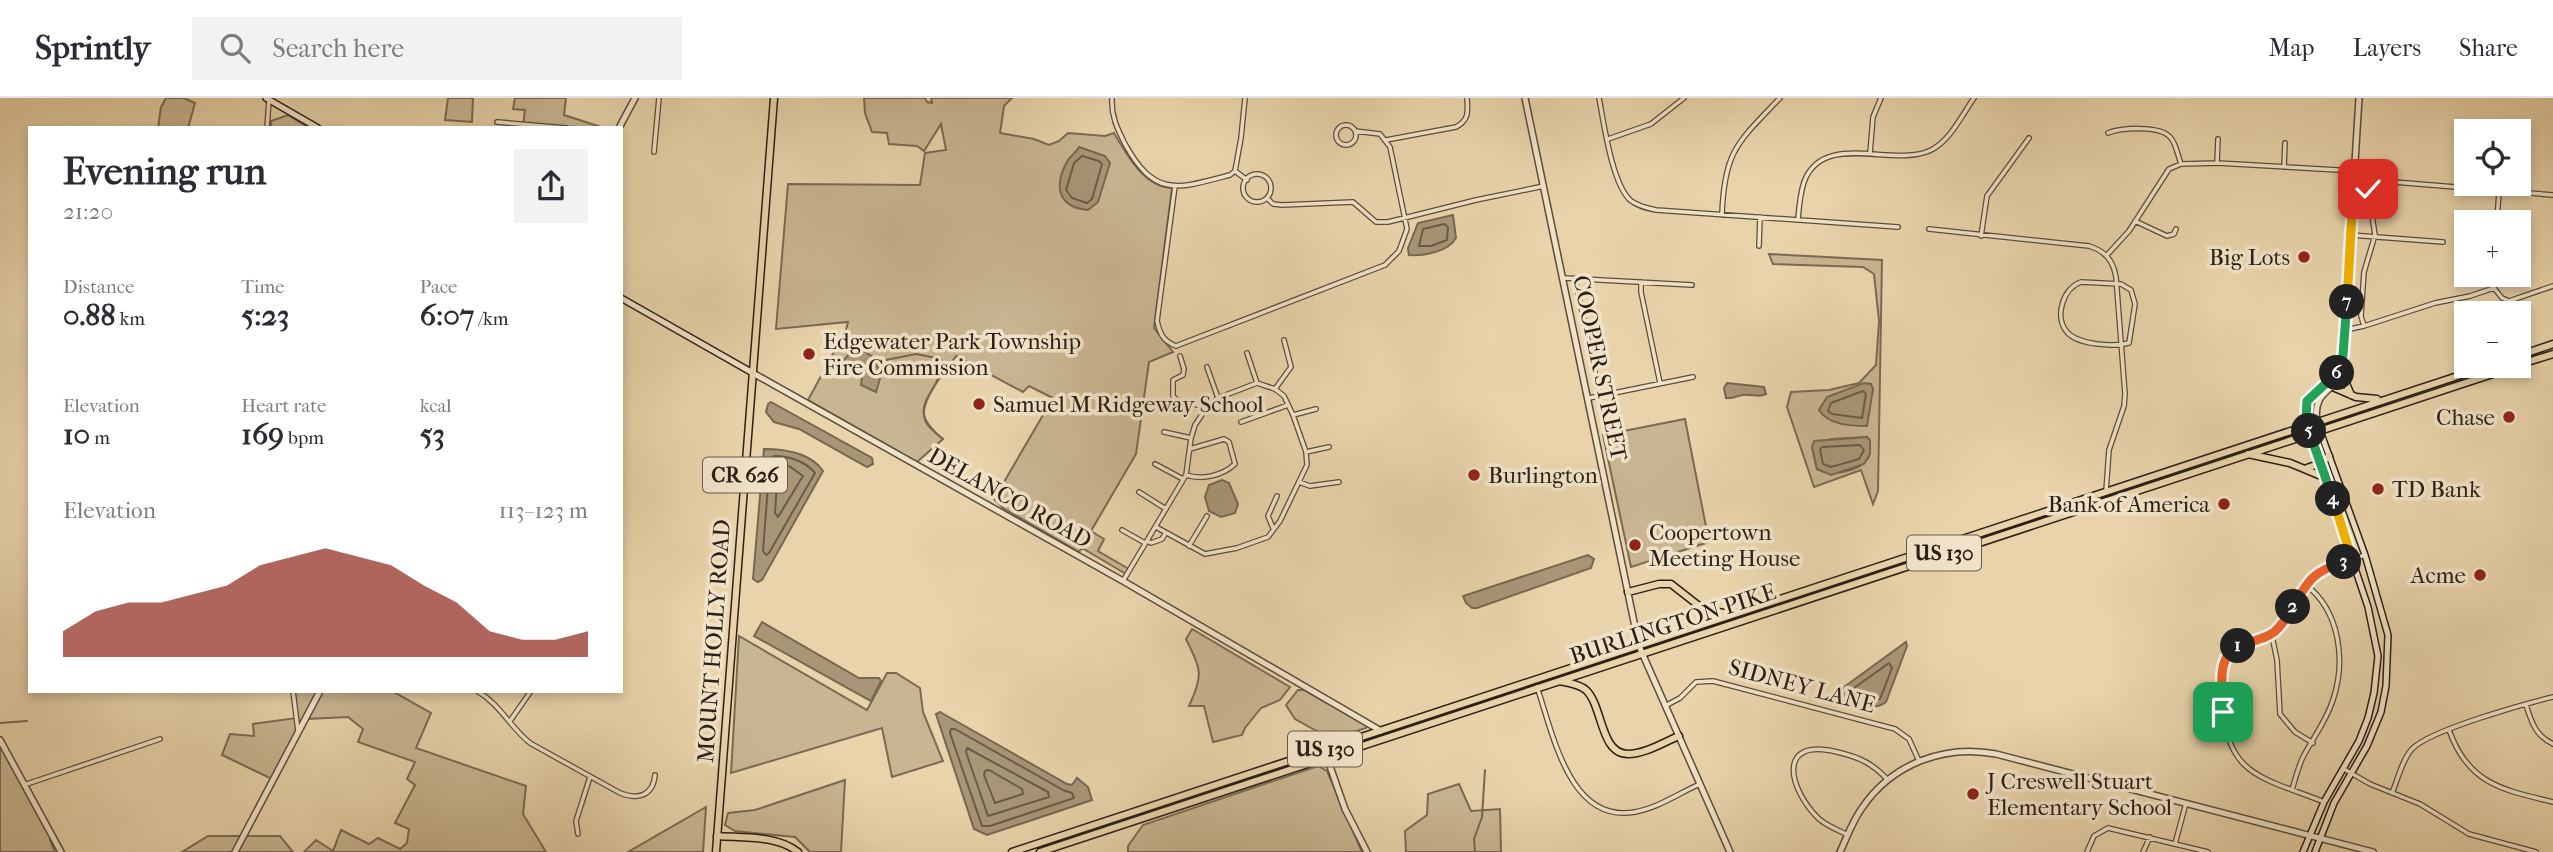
<!DOCTYPE html>
<meta charset="utf-8">
<style>
:root{--surface:#fff;--page:#f2f2f3;--text:#2b2b33;--muted:#7c7c81;--line:#e1e1e2;--accent:#8f2418}
body{margin:0;font-family:"IM FELL French Canon",serif;background:var(--page);color:var(--text);height:100vh;display:flex;flex-direction:column;font-size:26px;white-space:nowrap}
*{box-sizing:border-box;margin:0}
p{font-size:23px;color:var(--muted)}
.icon{flex:none;width:38px;height:38px;fill:none;stroke:currentColor;stroke-width:2;stroke-linecap:round;stroke-linejoin:round}
.map{position:relative;flex:1;overflow:hidden}
.drawer{position:absolute;left:28px;top:28px;width:595px;height:567px;display:flex;flex-direction:column;background:var(--surface);border-radius:0px;box-shadow:0 4px 10px #0003}
.drawer>*{flex:none}
.fabs{position:absolute;left:2454px;top:21px;display:grid;gap:14px}
.fabs a{display:grid;place-items:center;width:77px;height:77px;border-radius:0px;background:var(--surface);box-shadow:0 4px 10px #0003;font-size:35px}
.pin{position:absolute;display:grid;place-items:center;width:60px;height:60px;color:#fff;margin:-30px;border-radius:14px;box-shadow:0 4px 10px #0006}
.km{position:absolute;width:35px;height:35px;margin:-18px;border-radius:50%;background:#222;color:#fff;font-size:19px;line-height:35px;text-align:center}
.round{display:grid;place-items:center;flex:none;width:74px;height:74px;border-radius:0px;background:var(--page)}
.overview{display:flex;align-items:center;justify-content:space-between;height:119px;padding:0 35px}
h1{font-size:38px;font-weight:700;line-height:52px}
.stats{display:grid;grid-template-columns:repeat(3,1fr);gap:10px;height:119px;padding:7px 35px}
.stats div{display:grid;align-content:center}
.stats b{font-size:30px;font-weight:700}
.stats small{font-size:19px;font-weight:400}
.stats p{font-size:19px}
.chart{height:196px;padding:14px 35px}
.chart p{display:flex;justify-content:space-between}
.chart svg{width:100%;height:126px;margin-top:7px;fill:var(--accent);opacity:.7}
header{display:flex;align-items:center;gap:42px;box-sizing:border-box;height:98px;padding:0 35px;background:var(--surface);border-bottom:2px solid var(--line)}
header strong{font-size:33px}
nav{display:flex;gap:38px;margin-inline-start:auto;font-size:24px}
.search{width:490px;height:63px;background:var(--page);display:flex;align-items:center;gap:18px;box-sizing:border-box;padding:0 24px;border-radius:0px;color:var(--muted);font-size:26px}
.map>svg:first-child{display:block}
</style>
<header>
<strong>Sprintly</strong>
<div class="search"><svg class="icon" aria-label="search" viewBox="0 0 24 24"><circle cx="10" cy="10" r="6"/><path d="M15 15l6 6"/></svg>Search here</div>
<nav><a>Map</a><a>Layers</a><a>Share</a></nav>
</header>
<div class="map">
<svg width="2553" height="754" viewBox="0 0 2553 754">
<rect width="100%" height="100%" fill="#e8d3aa"/>
<filter id="stains"><feTurbulence type="fractalNoise" baseFrequency=".00286" numOctaves="4"/><feColorMatrix values="0 0 0 0 .2 0 0 0 0 .09 0 0 0 0 .02 0 0 0 .5 -.17"/></filter>
<radialGradient id="worn" r=".72"><stop offset=".6" stop-color="#630" stop-opacity="0"/><stop offset="1" stop-color="#630" stop-opacity=".3"/></radialGradient>
<path fill="#c8b591" stroke="#7a6a53" stroke-width="2" fill-rule="evenodd" d="M 166,0 L 184,0 L 195,5 L 188,30 L 158,30 L 161,9 Z
M 448,0 L 473,0 L 472,24 L 445,22 Z
M 515,0 L 566,0 L 564,17 L 604,30 L 523,27 L 525,12 L 513,11 Z
M 864,0 L 925,0 L 927,4 L 932,5 L 931,0 L 1012,0 L 1004,8 L 1000,35 L 1034,41 L 1049,47 L 1059,43 L 1068,35 L 1105,38 L 1114,35 C 1127,57 1144,89 1172,90 L 1154,230 L 1173,254 L 1149,264 L 1136,356 L 1091,433 L 1104,441 L 1098,453 L 1129,471 L 1126,476 L 1082,450 L 1079,454 L 1003,410 L 994,401 L 1053,300 L 1029,288 L 1023,294 L 956,258 C 946,273 914,307 927,326 C 931,332 938,337 943,341 L 917,364 L 808,302 L 846,232 L 848,224 L 776,231 L 788,86 L 920,87 L 925,55 L 946,52 L 941,26 L 924,53 L 917,48 L 889,46 L 887,35 L 872,34 L 865,15 Z
M 288,17 L 309,30 L 271,30 L 271,23 Z
M 1769,156 L 1882,162 L 1878,393 L 1873,406 L 1861,372 L 1814,389 L 1787,309 L 1791,294 L 1829,292 L 1859,285 L 1876,267 L 1879,223 L 1874,176 L 1863,169 L 1773,166 ZM 1867,339 L 1869,359 C 1860,374 1832,379 1817,371 L 1812,349 L 1832,341 Z
M 1685,321 L 1709,444 L 1631,469 L 1603,337 Z
M 1192,531 L 1290,589 L 1280,602 L 1261,610 L 1245,630 L 1242,637 L 1213,644 L 1204,608 L 1189,608 C 1204,576 1201,572 1186,541 Z
M 739,538 L 867,612 L 887,575 L 896,575 L 920,590 L 923,614 L 943,663 L 892,679 L 882,630 L 731,675 Z
M 1298,592 L 1304,592 L 1367,628 L 1366,630 L 1331,641 L 1295,621 L 1286,607 Z
M 293,593 L 392,593 L 431,615 L 416,650 L 526,688 L 523,716 L 546,754 L 304,754 L 316,742 L 333,753 L 341,732 L 369,746 L 378,740 L 400,751 L 407,745 L 409,731 L 395,725 L 415,687 L 407,681 L 415,664 L 358,644 L 363,631 L 348,619 L 306,621 L 274,682 L 222,657 L 230,636 L 254,638 L 253,626 L 297,620 Z
M 0,642 L 53,741 L 50,742 L 55,754 L 0,754 Z
M 1318,668 L 1327,673 L 1362,754 L 1128,754 L 1128,748 L 1143,727 Z
M 845,682 L 841,754 L 810,754 L 795,739 L 735,733 L 725,727 L 728,715 L 755,712 Z
M 1459,686 L 1471,713 L 1500,711 L 1501,754 L 1406,754 L 1405,733 L 1427,717 L 1428,696 Z
M 706,709 L 703,754 L 628,754 Z
M 208,738 L 280,738 L 293,754 L 182,754 Z"/>
<path fill="#a89677" stroke="#766750" stroke-width="2" d="M 1079,49 L 1105,58 L 1110,65 L 1098,104 L 1088,112 C 1056,109 1054,86 1068,62 C 1071,57 1076,55 1079,49 Z
M 1453,117 L 1456,140 C 1448,154 1424,158 1409,157 L 1408,150 L 1418,125 Z
M 862,252 L 873,259 L 881,277 L 876,294 L 861,287 L 862,278 L 841,265 L 852,253 Z
M 1727,285 L 1764,289 L 1766,296 C 1758,300 1752,296 1743,297 C 1736,298 1734,301 1726,300 L 1724,290 Z
M 1864,285 L 1871,286 L 1873,291 L 1867,328 C 1851,328 1828,327 1819,312 L 1827,299 Z
M 771,304 L 872,360 L 873,366 L 867,369 L 799,331 L 774,324 L 766,314 L 768,306 Z
M 1867,339 L 1870,342 L 1870,356 L 1864,366 L 1831,377 L 1817,371 L 1812,349 L 1814,343 Z
M 764,351 C 785,351 810,354 823,373 L 762,482 L 758,484 L 753,481 Z
M 1222,382 L 1229,385 L 1238,406 L 1235,415 L 1221,419 L 1209,413 L 1205,399 L 1209,387 Z
M 1588,457 L 1594,461 L 1591,470 L 1477,510 L 1472,510 L 1466,505 L 1463,498 Z
M 762,524 L 859,580 L 879,580 L 881,583 L 871,603 L 754,538 Z
M 1906,544 L 1907,548 L 1886,604 C 1874,614 1853,605 1841,598 L 1844,589 Z
M 940,614 L 1067,686 L 1072,687 L 1077,680 L 1088,689 L 1092,702 L 987,737 L 974,731 L 936,616 Z"/>
<g fill="none" stroke-linecap="round" stroke-linejoin="round">
<path stroke="#6a5b46" stroke-width="2" d="M 1082,58 L 1099,63 L 1102,66 L 1092,101 L 1087,105 L 1072,100 L 1066,92 L 1074,65 Z
M 1444,126 L 1448,129 L 1447,142 L 1431,148 L 1419,148 L 1423,131 Z
M 1863,293 L 1866,296 L 1862,320 L 1832,316 L 1828,313 L 1831,305 Z
M 1860,347 L 1864,352 L 1859,361 L 1831,369 L 1823,366 L 1820,352 L 1822,349 Z
M 774,358 C 789,358 805,363 815,375 L 769,455 L 766,457 L 763,453 L 770,361 Z
M 781,367 L 789,368 L 803,378 L 778,419 L 775,415 L 778,370 Z
M 1889,565 L 1892,570 L 1880,601 L 1874,602 L 1853,595 L 1854,590 Z
M 951,631 L 955,631 L 1063,692 L 1072,695 L 1074,700 L 990,728 L 982,728 L 950,635 Z
M 967,650 L 1048,694 L 1049,699 L 988,718 L 966,654 Z
M 985,673 L 989,672 L 1022,691 L 1023,696 L 995,705 L 984,677 Z"/>
<path stroke="#766750" stroke-width="2" d="M 876,264 L 916,256 L 941,261 L 944,266 C 934,302 904,309 943,341
M 0,625 L 27,623
M 1475,754 L 1474,741 L 1482,719 L 1485,672"/>
<g stroke="#5a4d3a" stroke-width="6">
<path id="minor" d="M 1112,0 C 1111,18 1117,30 1125,46 C 1155,100 1177,91 1230,77 L 1235,73 L 1241,40 L 1245,0
M 1599,0 C 1604,26 1612,85 1630,102 C 1637,108 1647,110 1656,112 L 1898,129
M 497,24 L 566,30
M1336 37a10 10 0 1 1 20 0a10 10 0 1 1-20 0Z
M 267,30 L 269,2
M 2108,35 C 2121,30 2159,27 2170,39 C 2176,45 2178,58 2181,66
M 1608,41 L 1651,26 L 1684,0
M 1386,42 L 1456,29 C 1469,22 1468,14 1467,0
M 654,54 L 659,0
M 1870,55 L 1873,19 L 1881,0
M 2217,65 L 2218,41
M 2284,69 L 2285,45
M 1235,73 L 1247,82
M1243 90a14 14 0 1 1 28 0a14 14 0 1 1-28 0Z
M 1175,88 L 1157,223 C 1160,236 1163,243 1176,248 L 1385,167 L 1399,153 L 1407,131 L 1390,49 L 1380,36 L 1355,33
M 2354,90 L 2381,91 L 2394,84 L 2553,97
M 2368,91 L 2375,137 L 2364,174 L 2361,218 L 2364,228 L 2435,205 L 2470,198 L 2494,190
M 1267,100 L 1273,106 L 1282,107 L 1353,104 L 1376,124 L 1388,124 L 1476,102 L 1544,88
M 1722,117 C 1724,53 1738,44 1780,0
M 1798,121 C 1799,109 1800,96 1804,84 C 1823,33 1891,69 1929,53 C 1949,45 1962,17 1974,0
M 2135,123 L 2167,138 L 2174,136 L 2176,131
M 2497,124 L 2499,93
M 1929,131 L 2089,148 C 2105,153 2113,162 2116,179 L 2125,296 L 2124,308 L 2109,352 L 2106,393
M 2351,137 L 2443,144
M 1981,138 L 1987,98 L 2029,40
M 1759,148 L 1760,119
M 2107,157 L 2129,133 L 2169,71 L 2181,66 L 2217,65 L 2355,73
M 1564,180 L 1692,187
M 1575,180 L 1600,298
M 1641,184 L 1641,194 L 1660,285
M 2081,184 L 2121,186 L 2131,192 L 2135,206 L 2129,245 C 2114,249 2078,247 2067,234 C 2054,219 2063,190 2081,184 Z
M 2494,190 L 2502,200 L 2509,203 L 2553,188
M 2494,190 L 2495,177
M 2345,232 L 2364,228
M 1247,255 L 1257,285
M 1180,258 L 1184,271 L 1183,277 L 1173,282 L 1173,298 L 1178,303 L 1207,309
M 1207,269 L 1218,300
M 1275,291 L 1291,269 L 1284,242
M 1589,300 L 1693,279
M 1293,317 L 1316,311
M 1241,324 L 1288,307
M 1164,334 L 1191,340
M 1306,354 L 1329,349
M 1155,366 L 1183,381
M 1186,377 C 1202,382 1222,378 1235,366 L 1229,344 L 1224,341 L 1190,351
M 1299,384 L 1310,388 L 1339,384
M 1139,394 L 1166,411
M 1273,430 L 1268,418 L 1277,398
M 1122,432 L 1145,445
M 1147,443 L 1151,445 L 1162,441 L 1165,436
M 1189,448 L 1207,418
M 1123,483 L 1186,377 L 1191,340 L 1195,327 L 1207,309 L 1218,300 L 1257,285 L 1275,291 L 1284,298 L 1293,317 L 1306,354 L 1307,367 L 1280,423 L 1268,439 L 1237,450 L 1205,456 L 1156,429
M 2272,538 L 2277,562 L 2280,616 L 2295,634 L 2313,645
M 1537,589 C 1553,635 1569,726 1635,714 C 1658,710 1679,695 1700,686
M 293,593 L 298,633
M 477,593 C 500,606 510,629 530,645 L 620,695 C 638,702 653,698 655,677
M 1667,607 L 1680,600 L 1696,584 L 1713,583 L 1895,631 L 1909,641 L 1919,663
M 2526,607 C 2532,625 2535,637 2553,646
M 510,623 L 531,593
M 2449,632 C 2468,686 2503,692 2553,704
M 2344,671 L 2370,686 L 2420,706 L 2469,736 L 2536,754
M 24,687 L 160,641
M 2292,692 C 2295,681 2298,671 2302,661 C 2312,641 2326,624 2333,602 C 2346,563 2340,513 2306,487
M 2392,695 C 2398,681 2402,662 2412,651 C 2430,632 2524,606 2553,599
M 2324,704 C 2265,680 2225,679 2223,604 C 2222,585 2221,567 2231,551 L 2272,538 L 2278,533 L 2311,479 L 2322,472 L 2365,457
M 578,736 L 576,723 L 590,679
M 1848,737 C 1838,732 1827,728 1819,721 C 1789,692 1775,639 1837,654 C 1859,659 1872,665 1888,682
M 2175,746 L 2186,705
M 2087,754 L 2094,738 L 2108,730 L 2208,754
M 2143,754 L 2150,739"/>
</g>
<g stroke="#5a4d3a" stroke-width="8">
<path id="tertiary" d="M 1525,0 L 1639,548 L 1730,754
M 619,30 L 635,0
M 751,274 L 1123,483 L 1381,633
M 2317,323 C 2311,286 2347,295 2345,258
M 2307,327 L 2307,303 L 2333,279 L 2343,257 L 2359,0
M 0,642 L 61,754
M 1324,651 L 1345,711 L 1367,754
M 235,754 L 320,593
M 1840,754 C 1847,739 1852,724 1862,710 C 1892,666 1944,646 1996,656 L 2373,754"/>
</g>
<g stroke="#2b2015" stroke-width="8">
<path id="secondary" d="M 266,0 L 318,30
M 621,200 L 751,274
M 2303,754 L 2324,704 L 2359,643 L 2368,620 L 2374,595 L 2378,558 L 2368,509 L 2309,333
M 2315,754 L 2334,705 L 2367,648 L 2381,614 L 2386,588 L 2388,537 L 2365,457 L 2319,330"/>
</g>
<g stroke="#2b2015" stroke-width="9">
<path id="primary" d="M 716,754 L 774,0"/>
</g>
<g stroke="#2b2015" stroke-width="9">
<path id="trunk" d="M 2518,258 L 2553,246
M 2518,267 L 2553,256
M 2346,270 L 2345,283 L 2351,297
M 2326,286 L 2356,299 L 2377,301
M 2248,356 L 2290,365 L 2326,380
M 2307,370 L 2321,365 L 2329,358
M 1628,494 L 1659,486 L 1671,486 L 1703,511 L 1729,516
M 1560,583 C 1569,585 1579,586 1586,592 C 1603,608 1600,656 1628,656 C 1645,656 1664,644 1679,638
M 717,738 C 743,740 777,737 798,754
M 1012,754 L 2488,268
M 1040,754 L 2517,268"/>
</g>
<use href="#minor" stroke="#f0e2c8" stroke-width="3.5"/>
<use href="#tertiary" stroke="#f0e2c8" stroke-width="5"/>
<use href="#secondary" stroke="#f0e2c8" stroke-width="5"/>
<use href="#primary" stroke="#e8d3aa" stroke-width="6"/>
<use href="#trunk" stroke="#e8d3aa" stroke-width="6"/>
</g>
<g fill="none" stroke-linecap="round" stroke-linejoin="round">
<g stroke="#fff" stroke-width="14">
<path id="split-1" d="M 2223,614 C 2223,593 2215,560 2238,548"/>
</g>
<g stroke="#fff" stroke-width="14">
<path id="split-2" d="M 2238,548 C 2271,537 2274,541 2293,509"/>
</g>
<g stroke="#fff" stroke-width="14">
<path id="split-3" d="M 2293,509 C 2308,482 2314,473 2344,464"/>
</g>
<g stroke="#fff" stroke-width="14">
<path id="split-4" d="M 2333,401 L 2352,461 L 2344,464"/>
</g>
<g stroke="#fff" stroke-width="14">
<path id="split-5" d="M 2309,333 L 2333,401"/>
</g>
<g stroke="#fff" stroke-width="14">
<path id="split-6" d="M 2309,333 L 2306,320 L 2307,303 L 2337,275"/>
</g>
<g stroke="#fff" stroke-width="14">
<path id="split-7" d="M 2337,275 L 2343,257 L 2347,204"/>
</g>
<g stroke="#fff" stroke-width="14">
<path id="split-8" d="M 2347,204 L 2351,132"/>
</g>
<g stroke="#fff" stroke-width="14">
<path id="split-9" d="M 2351,132 L 2354,90 L 2368,91"/>
</g>
<use href="#split-1" stroke="#f0652b" stroke-width="9"/>
<use href="#split-2" stroke="#f0652b" stroke-width="9"/>
<use href="#split-3" stroke="#f0652b" stroke-width="9"/>
<use href="#split-4" stroke="#f5b400" stroke-width="9"/>
<use href="#split-5" stroke="#22a559" stroke-width="9"/>
<use href="#split-6" stroke="#22a559" stroke-width="9"/>
<use href="#split-7" stroke="#22a559" stroke-width="9"/>
<use href="#split-8" stroke="#f5b400" stroke-width="9"/>
<use href="#split-9" stroke="#f5b400" stroke-width="9"/>
</g>
<g fill="#8f2418" stroke="#f0e2c8" stroke-width="2.5">
<circle cx="2304" cy="159" r="7"/>
<circle cx="809" cy="256" r="7"/>
<circle cx="979" cy="306" r="7"/>
<circle cx="2509" cy="319" r="7"/>
<circle cx="1474" cy="377" r="7"/>
<circle cx="2378" cy="391" r="7"/>
<circle cx="2224" cy="406" r="7"/>
<circle cx="1635" cy="447" r="7"/>
<circle cx="2480" cy="477" r="7"/>
<circle cx="1973" cy="696" r="7"/>
</g>
<g text-anchor="middle" dominant-baseline="central" stroke-width="7" stroke-linejoin="round" paint-order="stroke">
<g fill="#f0e2c8" stroke="#665a4b" stroke-width="2">
<rect x="703" y="359.5" width="84" height="35" rx="5"/>
<rect x="1907" y="437.5" width="74" height="35" rx="5"/>
<rect x="1288" y="633.5" width="74" height="35" rx="5"/>
</g>
<g font-size="21" font-weight="bold" fill="#2b2015">
<text x="745" y="377">CR 626</text>
<text x="1944" y="455">US 130</text>
<text x="1325" y="651">US 130</text>
</g>
<g font-size="23" fill="#2b2015" stroke="#f0e2c8" text-anchor="start">
<text x="2290" y="159" text-anchor="end">Big Lots</text>
<text x="823" y="243">Edgewater Park Township<tspan x="823" dy="26">Fire Commission</tspan></text>
<text x="993" y="306">Samuel M Ridgeway School</text>
<text x="2495" y="319" text-anchor="end">Chase</text>
<text x="1488" y="377">Burlington</text>
<text x="2392" y="391">TD Bank</text>
<text x="2210" y="406" text-anchor="end">Bank of America</text>
<text x="1649" y="434">Coopertown<tspan x="1649" dy="26">Meeting House</tspan></text>
<text x="2466" y="477" text-anchor="end">Acme</text>
<text x="1987" y="683">J Creswell Stuart<tspan x="1987" dy="26">Elementary School</tspan></text>
</g>
<g font-size="23" fill="#2b2015" stroke="#f0e2c8">
<text transform="translate(1600 270) rotate(78)">COOPER STREET</text>
<text transform="translate(1010 400) rotate(29)">DELANCO ROAD</text>
<text transform="translate(1673 526) rotate(-18)">BURLINGTON PIKE</text>
<text transform="translate(714 543) rotate(-86)">MOUNT HOLLY ROAD</text>
<text transform="translate(1802 588) rotate(15)">SIDNEY LANE</text>
</g>
</g>
<rect width="100%" height="100%" filter="url(#stains)"/>
<rect width="100%" height="100%" fill="url(#worn)"/>
</svg>
<div class="fabs">
<a><svg class="icon" aria-label="locate" viewBox="0 0 24 24"><circle cx="12" cy="12" r="6"/><path d="M12 2v4M12 18v4M2 12h4M18 12h4"/></svg></a>
<a>+</a>
<a>−</a>
</div>
<div class="pin" style="left:2223px;top:614px;background:#1e9e55"><svg class="icon" aria-label="arrive" viewBox="0 0 24 24"><path d="M6 21V4h12l-3 4 3 4H6"/></svg></div>
<div class="pin" style="left:2368px;top:91px;background:#d93025"><svg class="icon" aria-label="check" viewBox="0 0 24 24"><path d="M5 12l5 5 9-10"/></svg></div>
<b class="km" style="left:2238px;top:548px">1</b>
<b class="km" style="left:2293px;top:509px">2</b>
<b class="km" style="left:2344px;top:464px">3</b>
<b class="km" style="left:2333px;top:401px">4</b>
<b class="km" style="left:2309px;top:333px">5</b>
<b class="km" style="left:2337px;top:275px">6</b>
<b class="km" style="left:2347px;top:204px">7</b>
<section class="drawer">
<div class="overview"><div><h1>Evening run</h1><p>21:20</p></div><a class="round"><svg class="icon" aria-label="share" viewBox="0 0 24 24"><path d="M12 15V3M7 8l5-5 5 5M5 13v7h14v-7"/></svg></a></div>
<div class="stats">
<div><p>Distance</p><b>0.88<small> km</small></b></div>
<div><p>Time</p><b>5:23</b></div>
<div><p>Pace</p><b>6:07<small> /km</small></b></div>
</div>
<div class="stats">
<div><p>Elevation</p><b>10<small> m</small></b></div>
<div><p>Heart rate</p><b>169<small> bpm</small></b></div>
<div><p>kcal</p><b>53</b></div>
</div>
<div class="chart"><p><span>Elevation</span>113–123 m</p>
<svg viewBox="0 0 160 44" preserveAspectRatio="none"><path d="M0 44V35L10 28L20 25L30 25L40 22L50 19L60 12L70 9L80 6L90 9L100 12L110 19L120 25L130 35L140 38L150 38L160 35V44z"/></svg>
</div>
</section>
</div>
